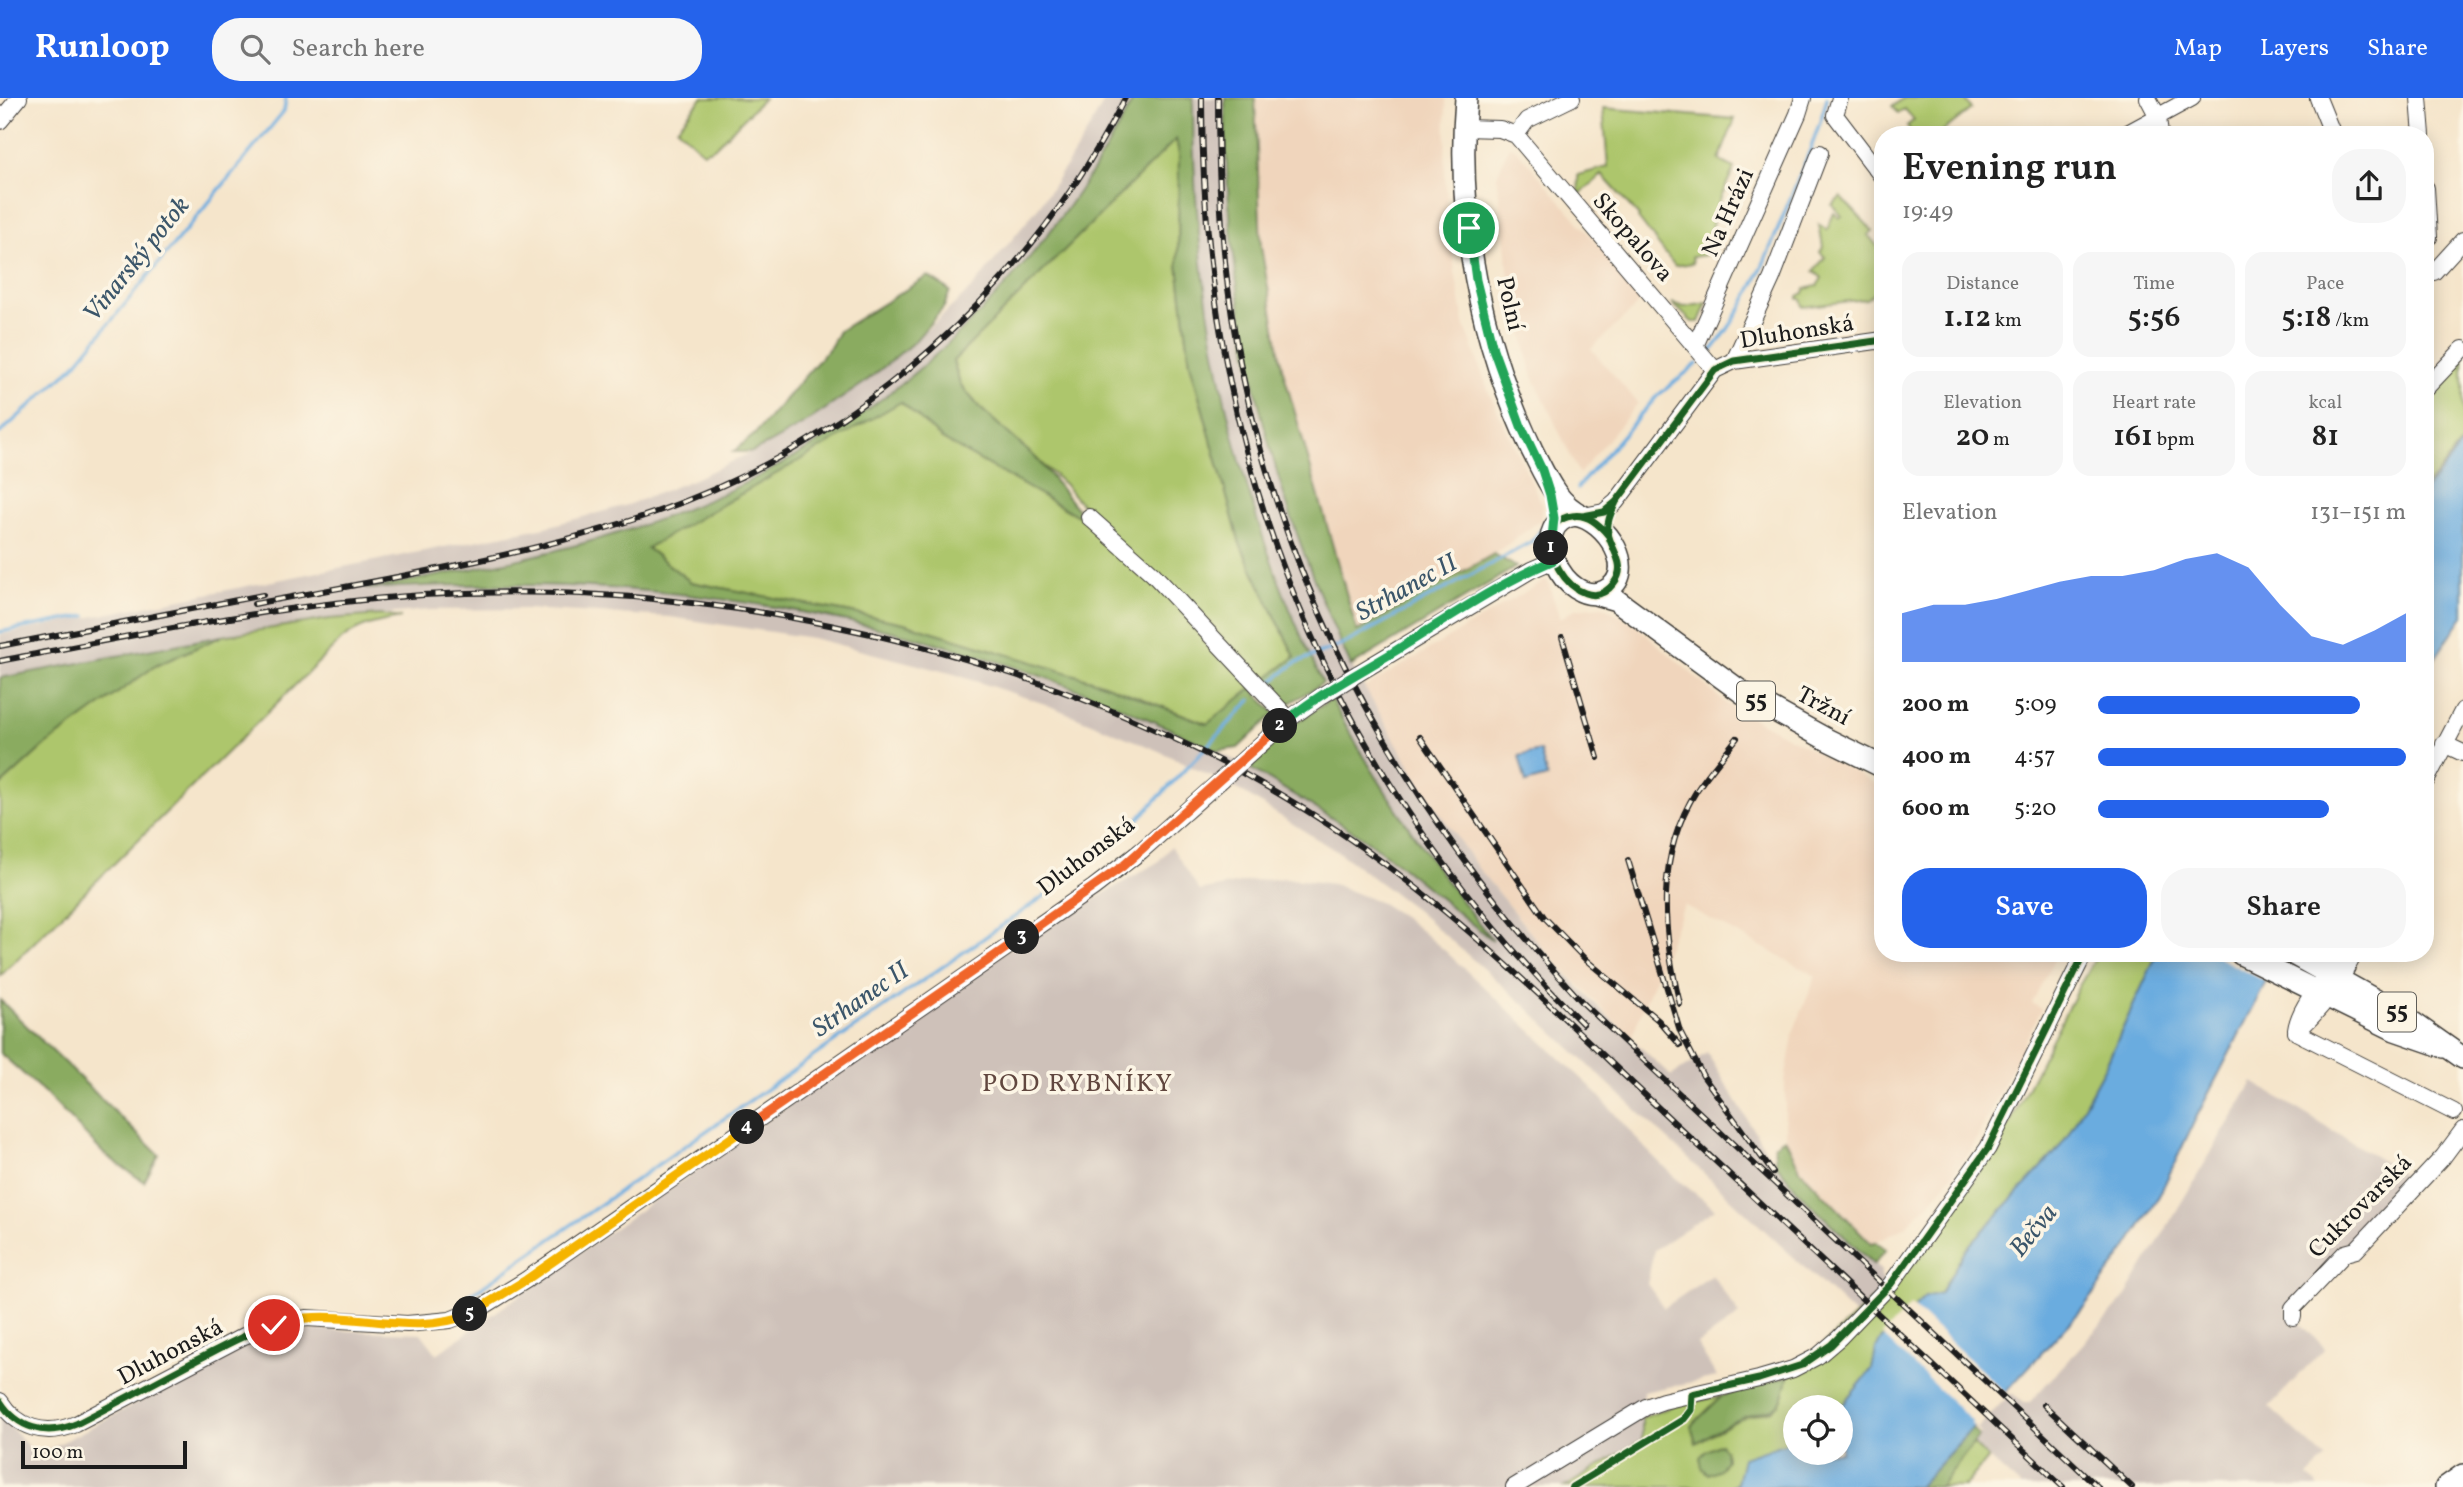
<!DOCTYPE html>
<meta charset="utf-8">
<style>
:root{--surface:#fff;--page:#f6f6f6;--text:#222;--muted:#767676;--accent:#2563eb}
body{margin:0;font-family:Vollkorn,serif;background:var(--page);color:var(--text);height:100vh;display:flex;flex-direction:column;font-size:26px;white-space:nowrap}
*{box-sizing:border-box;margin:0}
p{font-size:23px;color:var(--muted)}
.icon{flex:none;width:38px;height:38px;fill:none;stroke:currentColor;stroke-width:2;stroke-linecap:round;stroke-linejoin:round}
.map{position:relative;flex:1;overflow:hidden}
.drawer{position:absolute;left:1874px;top:28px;width:560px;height:836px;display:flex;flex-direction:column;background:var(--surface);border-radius:28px;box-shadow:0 4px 18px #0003}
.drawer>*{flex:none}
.tools{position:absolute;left:1783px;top:1297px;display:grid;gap:14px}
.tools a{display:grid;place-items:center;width:70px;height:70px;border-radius:50%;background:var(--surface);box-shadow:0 4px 18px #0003;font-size:35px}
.scale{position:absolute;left:21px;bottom:18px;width:166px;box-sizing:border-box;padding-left:7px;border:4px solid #1c1c1c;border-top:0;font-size:19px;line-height:24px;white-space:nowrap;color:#1c1c1c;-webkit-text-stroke:5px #fcf5e5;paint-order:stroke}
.pin{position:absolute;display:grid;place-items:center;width:60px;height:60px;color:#fff;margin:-30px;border:4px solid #fff;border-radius:50%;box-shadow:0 2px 7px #0007}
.km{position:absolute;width:35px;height:35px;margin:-18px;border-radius:50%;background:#222;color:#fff;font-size:19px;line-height:35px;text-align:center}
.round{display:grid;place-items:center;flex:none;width:74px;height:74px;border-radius:28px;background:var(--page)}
.overview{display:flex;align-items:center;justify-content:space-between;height:119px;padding:0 28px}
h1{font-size:38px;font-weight:600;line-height:52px}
.metrics{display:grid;grid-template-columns:repeat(3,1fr);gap:10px;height:119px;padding:7px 28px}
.metrics div{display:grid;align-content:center;border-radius:18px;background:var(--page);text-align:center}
.metrics b{font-size:30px;font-weight:600}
.metrics small{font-size:19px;font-weight:400}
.metrics p{font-size:19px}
.chart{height:196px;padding:14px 28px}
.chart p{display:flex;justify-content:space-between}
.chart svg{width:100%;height:126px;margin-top:7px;fill:var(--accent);opacity:.7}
.primary-button{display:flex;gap:14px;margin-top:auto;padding:14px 28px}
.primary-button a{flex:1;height:80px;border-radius:28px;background:var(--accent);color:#fff;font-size:28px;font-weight:600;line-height:80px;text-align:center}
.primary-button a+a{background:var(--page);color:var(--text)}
ul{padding:0 28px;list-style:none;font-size:23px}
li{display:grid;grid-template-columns:112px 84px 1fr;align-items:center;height:52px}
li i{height:18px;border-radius:9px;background:var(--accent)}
header{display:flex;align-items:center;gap:42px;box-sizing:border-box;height:98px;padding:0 35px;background:var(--accent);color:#fff}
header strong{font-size:33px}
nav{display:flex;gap:38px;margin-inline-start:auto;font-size:24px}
.search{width:490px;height:63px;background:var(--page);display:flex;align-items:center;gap:18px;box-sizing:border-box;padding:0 24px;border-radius:28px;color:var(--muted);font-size:26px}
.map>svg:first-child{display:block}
</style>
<header>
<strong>Runloop</strong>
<div class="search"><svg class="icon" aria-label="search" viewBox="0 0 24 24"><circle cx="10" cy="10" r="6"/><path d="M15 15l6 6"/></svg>Search here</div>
<nav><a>Map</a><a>Layers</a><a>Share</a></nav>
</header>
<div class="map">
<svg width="2463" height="1389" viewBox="0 0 2463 1389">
<rect width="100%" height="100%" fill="#fcf5e5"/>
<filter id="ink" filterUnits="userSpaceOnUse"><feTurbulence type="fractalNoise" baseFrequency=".0143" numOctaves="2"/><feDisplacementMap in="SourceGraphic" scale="14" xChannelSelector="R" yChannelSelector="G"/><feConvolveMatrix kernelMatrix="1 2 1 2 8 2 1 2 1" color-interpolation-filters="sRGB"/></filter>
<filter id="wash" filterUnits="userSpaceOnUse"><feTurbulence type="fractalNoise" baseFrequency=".00686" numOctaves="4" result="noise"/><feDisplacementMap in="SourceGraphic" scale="28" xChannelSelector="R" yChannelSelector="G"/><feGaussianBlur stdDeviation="1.57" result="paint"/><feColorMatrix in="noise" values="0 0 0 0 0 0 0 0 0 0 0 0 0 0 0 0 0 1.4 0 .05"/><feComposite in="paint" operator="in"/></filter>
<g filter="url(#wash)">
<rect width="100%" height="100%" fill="#f5e5cb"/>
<path fill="#f0d5bc" d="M 1255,0 L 1446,0 L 1445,81 L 1455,174 L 1464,225 L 1490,297 L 1543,408 L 1541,422 L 1494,456 L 1357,534 L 1282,269 L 1261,149 Z
M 1509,48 L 1516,51 L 1644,201 L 1591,251 L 1638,305 L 1579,376 L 1532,276 L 1509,179 L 1497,78 Z
M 1547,481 L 1560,521 L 1575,511 L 1603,508 L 1635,527 L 1728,607 L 1883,690 L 1883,856 L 2057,856 L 2032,905 L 2041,911 L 1970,1054 L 1931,1104 L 1904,1129 L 1872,1146 L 1800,1072 L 1785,1040 L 1785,983 L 1794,932 L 1816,878 L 1684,807 L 1631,940 L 1547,854 L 1478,770 L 1423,690 L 1364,590 Z"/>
<path fill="#cec1b9" d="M 1106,0 L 1134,0 L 1103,58 L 1055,129 L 991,206 L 963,234 L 907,283 L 850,325 L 782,367 L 743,386 L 707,403 L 635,430 L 552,453 L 374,491 L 526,486 L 673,494 L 817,516 L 961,552 L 1099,600 L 1199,644 L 1250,670 L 1356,735 L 1490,839 L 1424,755 L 1362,658 L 1297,531 L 1248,392 L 1229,328 L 1215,262 L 1204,191 L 1197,115 L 1193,49 L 1193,0 L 1225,0 L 1228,113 L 1236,189 L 1246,255 L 1260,320 L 1278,382 L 1323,506 L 1352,568 L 1423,690 L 1478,770 L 1546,854 L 1590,901 L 1671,978 L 1707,955 L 1770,1059 L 1805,1101 L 1881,1172 L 1881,1179 L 2007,1296 L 2013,1296 L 2024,1305 L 2029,1305 L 2124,1201 L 2253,984 L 2410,1080 L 2287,1212 L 2325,1250 L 2269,1309 L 2326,1361 L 2308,1378 L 2319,1389 L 2021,1389 L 1972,1345 L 1981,1335 L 1519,902 L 1415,811 L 1341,756 L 1237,691 L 1159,653 L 1045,606 L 954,576 L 812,540 L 670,519 L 526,511 L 429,512 L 329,521 L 222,538 L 0,580 L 0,537 L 546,429 L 627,407 L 664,393 L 697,380 L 770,345 L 805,325 L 864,285 L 915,243 L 973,189 L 1041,106 L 1081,45 Z
M 1171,748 L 1200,793 L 1250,783 L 1285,780 L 1333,786 L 1381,805 L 1405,820 L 1443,851 L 1591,989 L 1644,1049 L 1673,1078 L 1715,1111 L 1654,1152 L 1647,1186 L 1664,1210 L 1712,1177 L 1740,1217 L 1697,1246 L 1717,1279 L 1643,1294 L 1642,1342 L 1565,1389 L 0,1389 L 0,1316 L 36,1358 L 247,1247 L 289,1231 L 421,1235 L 437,1256 L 1009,851 L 1158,764 Z"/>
<path fill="#adc66c" stroke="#647144" stroke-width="2" d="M 702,0 L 764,0 L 714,50 L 703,54 L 677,30 Z
M 1903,0 L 1965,0 L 1971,11 L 1938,37 L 1914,37 L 1907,28 L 1914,22 L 1905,11 L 1898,16 L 1892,9 Z
M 1603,10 L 1735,21 L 1719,62 L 1734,70 L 1716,110 L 1705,157 L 1692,159 L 1693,165 L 1675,168 L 1638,120 L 1639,118 L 1602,77 L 1579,97 L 1578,77 L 1608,69 Z
M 1176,40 L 1179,56 L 1178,166 L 1190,265 L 1240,446 L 1295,559 L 1208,626 L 1101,585 L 904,525 L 691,484 L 647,450 L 901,303 L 942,341 L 1087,423 L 1091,417 L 1064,386 L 979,309 L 960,286 L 953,263 Z
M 1841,99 L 1873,133 L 1868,137 L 1883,155 L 1879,161 L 1883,165 L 1883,188 L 1866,201 L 1803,209 L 1801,201 L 1798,201 L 1798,198 L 1804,195 L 1805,191 L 1817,188 L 1822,180 L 1814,173 L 1825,159 L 1820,154 L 1823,149 L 1819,126 L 1827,132 L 1834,115 L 1839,120 L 1842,118 L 1832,107 Z
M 1672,205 L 1684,209 L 1707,205 L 1699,224 L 1692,224 Z
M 2463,262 L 2463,343 L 2426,389 L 2426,300 Z
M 380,517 L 401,520 C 378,524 359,527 340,543 L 0,878 L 0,688 L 44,648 L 155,568 L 222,538 L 329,521 Z
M 2098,856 L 2157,856 L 2105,969 L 2068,1037 L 2054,1056 L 1965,1152 L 1941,1195 L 1925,1199 L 1880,1243 L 1872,1271 L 1841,1309 L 1796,1309 L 1795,1344 L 1792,1343 L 1730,1389 L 1565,1389 L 1642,1342 L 1642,1320 L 1673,1308 L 1722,1298 L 1691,1328 L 1696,1345 L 1741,1320 L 1773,1312 L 1788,1278 L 1919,1160 L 1945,1124 L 2002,1040 L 2079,888 Z
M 1972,1345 L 1988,1360 L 1964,1389 L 1940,1389 Z"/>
<path fill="#8aab60" stroke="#53643e" stroke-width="2" d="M 1134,0 L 1193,0 C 1192,202 1234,402 1323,585 L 1285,608 L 1261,584 L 1295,559 L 1240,446 L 1190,265 L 1178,166 L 1179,56 L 1176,41 L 953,263 L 960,286 L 979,309 L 1037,361 L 1087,423 L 942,341 L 901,304 L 647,450 L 691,484 L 904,525 L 1101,585 L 1207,626 L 1252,590 L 1275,615 L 1238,650 L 1217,653 C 1163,627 1109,602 1052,582 C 824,500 607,476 366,491 C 456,474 547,459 634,430 C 852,359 1030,203 1134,0 Z
M 1225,0 L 1255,0 L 1261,149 L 1282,269 L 1357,533 L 1494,456 L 1516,469 L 1351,568 C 1263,378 1226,209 1225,0 Z
M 928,178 L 950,193 L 944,209 L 915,243 L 864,285 L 805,325 L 770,345 L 752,354 L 733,354 L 755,336 L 831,248 L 839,233 Z
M 222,538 L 155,568 L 44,648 L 0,688 L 0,580 Z
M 1331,601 C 1378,687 1431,767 1493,843 L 1392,761 L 1356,735 L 1250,670 C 1261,645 1308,617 1331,601 Z
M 0,902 L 159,1057 L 144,1084 L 104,1056 L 46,996 L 0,955 Z
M 1785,1040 L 1800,1072 L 1872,1146 L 1876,1144 L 1886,1151 L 1874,1167 L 1805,1101 L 1776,1066 L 1774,1047 Z
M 1788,1278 C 1782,1320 1771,1307 1740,1321 C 1725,1327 1710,1337 1696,1345 L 1691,1328 L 1722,1298 Z
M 1972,1331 L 1979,1338 L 1940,1389 L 1918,1389 Z
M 1720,1346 L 1725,1352 L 1726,1362 L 1720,1371 L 1708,1376 L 1702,1370 L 1700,1359 L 1706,1353 Z"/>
<path fill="#6aacdf" stroke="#43647e" stroke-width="2" d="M 2463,345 L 2463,518 L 2426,574 L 2426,392 Z
M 1540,653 L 1547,679 L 1526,685 L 1519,658 Z
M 2157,856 L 2277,856 L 2264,888 L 2195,1022 L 2159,1098 L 2124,1154 L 2084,1209 L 1918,1389 L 1730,1389 L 1737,1385 L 1743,1360 L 1792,1343 L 1795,1344 L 1796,1354 L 1841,1354 L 1841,1309 L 1872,1271 L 1876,1251 L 1880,1243 L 1925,1199 L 1941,1195 L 1965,1152 L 2054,1056 L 2068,1037 L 2105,969 Z"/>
<path fill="#f5e5cb" d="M 2211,856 L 2281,856 L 2269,885 Z
M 1911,1207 L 2007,1296 L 2010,1296 L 1977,1331 L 1971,1326 L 1972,1323 L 1882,1237 Z"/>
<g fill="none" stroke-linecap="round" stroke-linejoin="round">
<path stroke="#6aacdf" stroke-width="3.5" d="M 1708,257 C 1747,212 1769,155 1790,101 C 1804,67 1818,35 1827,0
M 0,335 L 74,268 L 284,13 L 286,0
M 1577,390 L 1657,298 L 1697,266
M 0,534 L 86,518
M 1273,583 L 1295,565 L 1344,546 L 1531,444 L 1546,426
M 466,1200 L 1063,785 L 1120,740 L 1251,602"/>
</g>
</g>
<g filter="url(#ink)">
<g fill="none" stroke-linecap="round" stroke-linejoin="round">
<g stroke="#3d3a36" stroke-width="18">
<path id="minor" d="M 1840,0 L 1835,17 L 1883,80
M 2148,0 L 2158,19 L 2160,37
M 2318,0 L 2333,37
M 2419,0 L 2422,37
M 0,23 L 19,0
M 1464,30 L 1500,31 L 1516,37 L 1715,272
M 1516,37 L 1527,22 L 1572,0
M 2124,37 L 2192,0
M 2426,90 L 2429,139 L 2426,140
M 2434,174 L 2463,142
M 1695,248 L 1798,16 L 1803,0
M 1734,263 L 1772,180 L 1820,55
M 2426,290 L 2463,251
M 1583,418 L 1604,414 L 1616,404 L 1715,272 L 1734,263 L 1883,242
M 1089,419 L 1153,476 L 1289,621
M 1357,576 L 1531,472 L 1554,462
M 2444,646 L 2463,655
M 1240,665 L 1289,621 L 1323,597
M 2426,683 L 2463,612
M 2296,932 C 2299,908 2327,879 2339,856
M 2296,934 L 2454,1014
M 2296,934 C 2320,913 2340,885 2354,856
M 2293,1219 L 2293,1210 L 2345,1155 L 2356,1152 L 2443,1059 L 2463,1032
M 0,1303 C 17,1330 45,1339 76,1326 L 244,1238 L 274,1227 L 306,1220 L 407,1226 L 450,1222 L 484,1208 L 526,1182 L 1093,790 L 1141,753 L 1219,684
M 1514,1389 L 1646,1309 L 1663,1303 L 1759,1281 L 1793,1271 L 1818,1258 L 1839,1240 L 1891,1186 L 1988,1050 L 2084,856"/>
</g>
<g stroke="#3d3a36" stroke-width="24">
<path id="major" d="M 1466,0 C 1456,120 1480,244 1532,352 C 1545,377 1556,406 1583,418
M 1575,417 C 1606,421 1641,475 1605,493 C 1565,512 1523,425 1575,417 Z
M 1595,496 L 1616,502 L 1743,595 L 1826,641 L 1883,669
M 2241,856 L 2395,932 L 2444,949
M 2293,856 L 2402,917 L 2463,960
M 2446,1389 L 2463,1377"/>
</g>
<use href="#minor" stroke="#fff" stroke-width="16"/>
<use href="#major" stroke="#fff" stroke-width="21"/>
<g stroke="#1c1c1c" stroke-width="6">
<path id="rail" d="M 1202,0 C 1201,358 1328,674 1583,926
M 1218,0 C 1218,63 1220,127 1228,190 C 1264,468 1395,703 1584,906 L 2098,1389
M 254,506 C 389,480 526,459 656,414 C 858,344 1029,190 1125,0
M 1562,539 L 1598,660
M 0,548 L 263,497
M 0,563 C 140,536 280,506 423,497 C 737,478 1090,562 1350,741 C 1465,820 1563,920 1664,1015 C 1796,1140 1930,1264 2063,1389
M 1420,639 L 1544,819 L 1586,862 L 1658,922 L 1680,947
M 1628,762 L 1680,933 L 1703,978 L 1773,1075
M 1680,906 C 1662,833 1655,758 1697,692 C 1709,674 1724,657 1737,640
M 2044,1307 L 2132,1389"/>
</g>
<use href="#rail" stroke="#fcf5e5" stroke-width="3.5" stroke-dasharray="10" stroke-linecap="butt"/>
<g stroke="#3d3a36" stroke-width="18" stroke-linecap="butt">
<path id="minor-bridge" d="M 1323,597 L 1357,576
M 1219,684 L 1240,665"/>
</g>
<use href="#minor-bridge" stroke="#fff" stroke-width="16"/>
<g stroke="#fcf5e5" stroke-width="11">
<path id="cycleway" d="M 1583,418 L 1604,414 L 1616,404 L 1715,272 L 1734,263 L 1883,242
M 1608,437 C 1599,426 1587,415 1572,418 C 1517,426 1579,531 1614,485 C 1628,467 1611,452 1608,435 C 1606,424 1612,413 1616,404
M 0,1303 C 17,1330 45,1339 76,1326 C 115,1306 154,1285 193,1264 C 225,1248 256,1229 291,1223 C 358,1210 418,1244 484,1208 L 1093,790 L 1141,753 L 1272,636 L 1305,609 L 1428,532 L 1531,472 L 1554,462
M 1572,1389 L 1684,1321 L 1691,1312 L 1692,1296 L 1759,1281 L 1802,1267 L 1831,1247 L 1891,1186 L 1988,1050 L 2084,856"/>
</g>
<use href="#cycleway" stroke="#1b5e20" stroke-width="7"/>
</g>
</g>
<g fill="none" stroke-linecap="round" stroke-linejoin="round" filter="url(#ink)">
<g stroke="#fff" stroke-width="14">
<path id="split-1" d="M 1469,130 L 1476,182 L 1493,251 L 1521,328 L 1542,372 L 1550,397 L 1554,420 L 1551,450"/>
</g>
<g stroke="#fff" stroke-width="14">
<path id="split-2" d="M 1280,628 C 1313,599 1354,578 1392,555 C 1444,523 1497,486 1554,462 L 1551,450"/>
</g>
<g stroke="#fff" stroke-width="14">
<path id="split-3" d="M 1022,839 L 1123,768 L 1280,628"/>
</g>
<g stroke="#fff" stroke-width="14">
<path id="split-4" d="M 747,1029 L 1022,839"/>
</g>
<g stroke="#fff" stroke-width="14">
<path id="split-5" d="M 470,1216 L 526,1182 L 747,1029"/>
</g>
<g stroke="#fff" stroke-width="14">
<path id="split-6" d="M 274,1227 C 284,1224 295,1221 306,1220 C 362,1215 416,1238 470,1216"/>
</g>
<use href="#split-1" stroke="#22a559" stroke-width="9"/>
<use href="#split-2" stroke="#22a559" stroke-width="9"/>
<use href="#split-3" stroke="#f0652b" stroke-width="9"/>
<use href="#split-4" stroke="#f0652b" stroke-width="9"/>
<use href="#split-5" stroke="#f5b400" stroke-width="9"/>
<use href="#split-6" stroke="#f5b400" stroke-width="9"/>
</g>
<g text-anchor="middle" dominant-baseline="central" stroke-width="7" stroke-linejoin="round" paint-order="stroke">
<g fill="#fcf5e5" stroke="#5f5d58" stroke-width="2">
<rect x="1737" y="583.5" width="38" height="39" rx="5"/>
<rect x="2378" y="894.5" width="38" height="39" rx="5"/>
</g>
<g font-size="23" font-weight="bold" fill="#1c1c1c">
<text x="1756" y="603">55</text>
<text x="2397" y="914">55</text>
</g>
<g font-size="24" fill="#1c1c1c" stroke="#fcf5e5">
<text transform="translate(1729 115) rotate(-66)">Na Hrázi</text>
<text transform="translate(1632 140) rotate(49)">Skopalova</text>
<text transform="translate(1509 206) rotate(77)">Polní</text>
<text transform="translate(1797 235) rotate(-9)">Dluhonská</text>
<text transform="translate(1823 609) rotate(28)">Tržní</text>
<text transform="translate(1087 759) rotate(-37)">Dluhonská</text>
<text transform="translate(2361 1109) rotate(-45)">Cukrovarská</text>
<text transform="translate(171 1255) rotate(-28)">Dluhonská</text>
</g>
<g font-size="26" font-style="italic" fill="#3b566a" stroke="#fcf5e5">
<text transform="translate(137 162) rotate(-51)">Vinarský potok</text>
<text transform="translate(1407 490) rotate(-29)">Strhanec II</text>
<text transform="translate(861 902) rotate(-35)">Strhanec II</text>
<text transform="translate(2034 1133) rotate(-51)">Bečva</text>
</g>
<g font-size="26" letter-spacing="2" fill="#61473f" stroke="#fcf5e5">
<text x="1078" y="986">POD RYBNÍKY</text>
</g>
</g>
</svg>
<div class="tools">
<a><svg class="icon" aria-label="locate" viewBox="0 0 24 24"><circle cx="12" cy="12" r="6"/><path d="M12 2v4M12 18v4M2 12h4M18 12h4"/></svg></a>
</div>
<div class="scale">100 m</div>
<div class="pin" style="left:1469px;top:130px;background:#1e9e55"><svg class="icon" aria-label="arrive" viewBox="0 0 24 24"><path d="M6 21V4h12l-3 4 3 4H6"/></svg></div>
<div class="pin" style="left:274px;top:1227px;background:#d93025"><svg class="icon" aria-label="check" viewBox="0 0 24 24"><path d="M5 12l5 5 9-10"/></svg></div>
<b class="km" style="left:1551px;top:450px">1</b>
<b class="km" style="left:1280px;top:628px">2</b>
<b class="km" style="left:1022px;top:839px">3</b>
<b class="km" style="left:747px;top:1029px">4</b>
<b class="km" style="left:470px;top:1216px">5</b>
<section class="drawer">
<div class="overview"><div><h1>Evening run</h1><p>19:49</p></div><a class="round"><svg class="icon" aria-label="share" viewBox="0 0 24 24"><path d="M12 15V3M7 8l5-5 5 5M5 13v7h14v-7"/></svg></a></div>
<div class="metrics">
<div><p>Distance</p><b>1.12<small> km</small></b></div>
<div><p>Time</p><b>5:56</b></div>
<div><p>Pace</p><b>5:18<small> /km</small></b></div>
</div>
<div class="metrics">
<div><p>Elevation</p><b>20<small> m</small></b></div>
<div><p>Heart rate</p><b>161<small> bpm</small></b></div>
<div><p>kcal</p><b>81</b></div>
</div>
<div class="chart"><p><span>Elevation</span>131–151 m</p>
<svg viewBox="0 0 160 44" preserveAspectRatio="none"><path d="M0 44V27L10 24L20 24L30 22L40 19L50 16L60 14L70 14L80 12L90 8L100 6L110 11L120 24L130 35L140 38L150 33L160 27V44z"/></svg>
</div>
<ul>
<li><b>200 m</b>5:09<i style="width:85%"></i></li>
<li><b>400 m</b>4:57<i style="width:100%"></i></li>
<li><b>600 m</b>5:20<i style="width:75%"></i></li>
</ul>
<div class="primary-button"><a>Save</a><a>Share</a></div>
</section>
</div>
